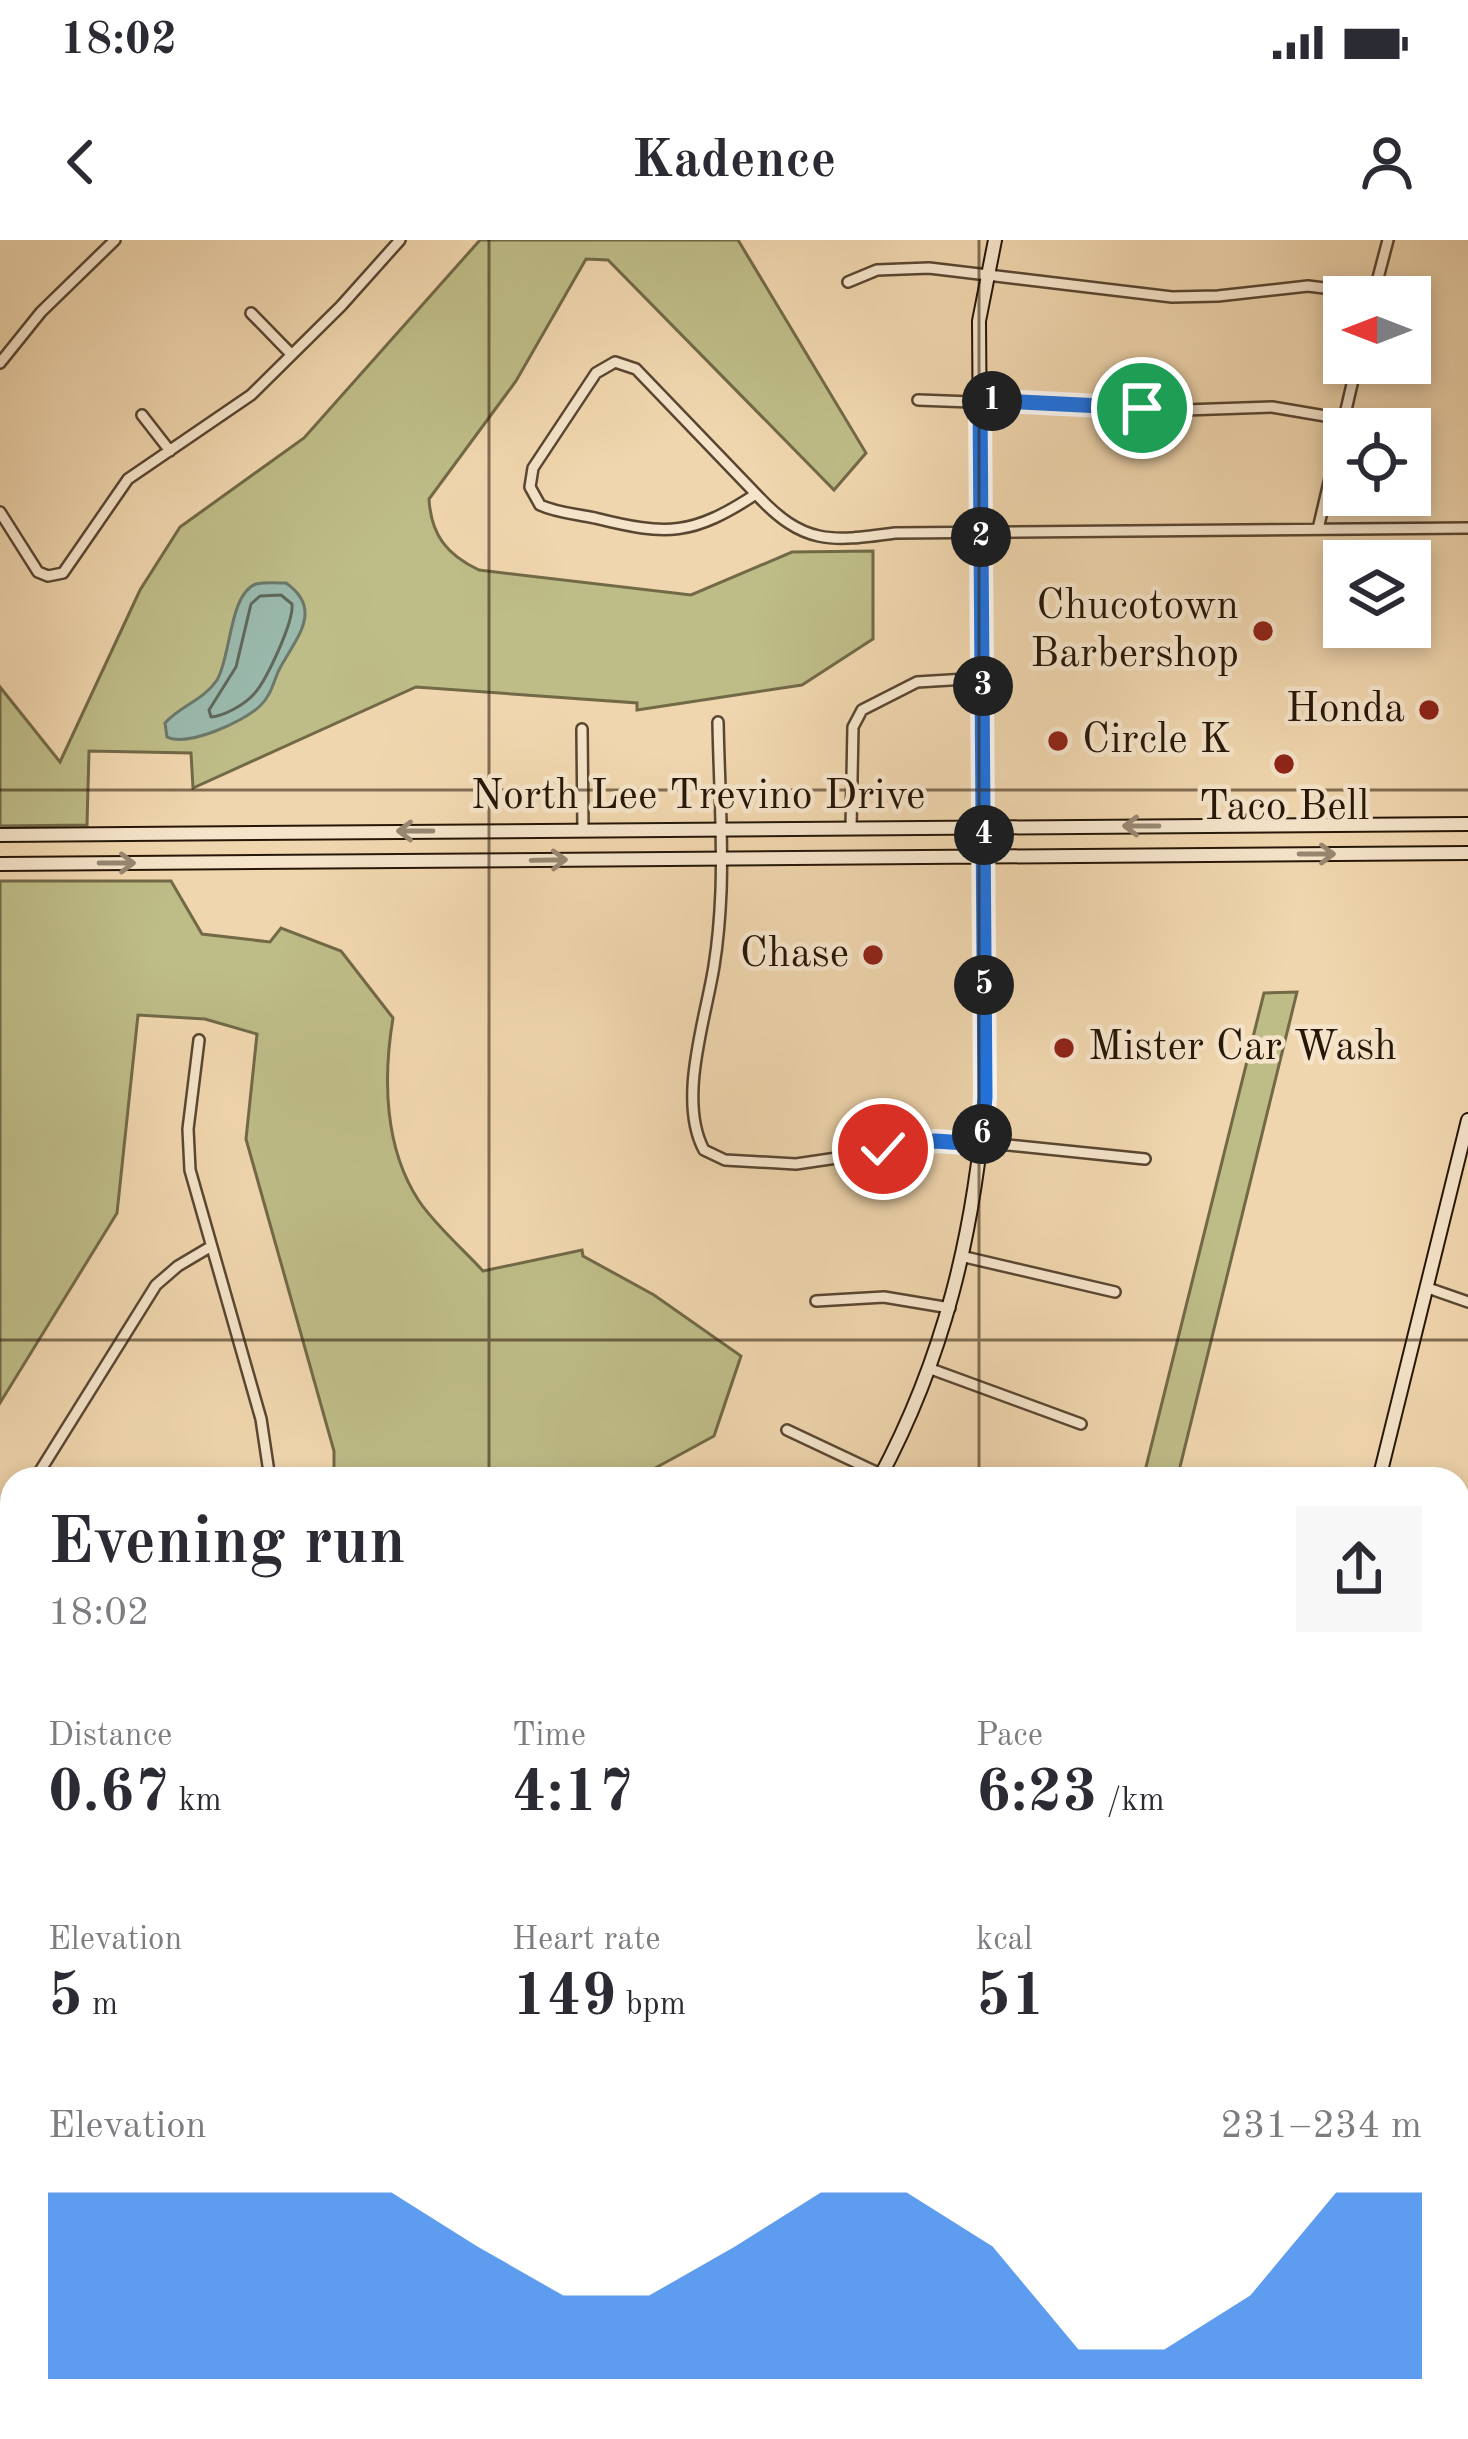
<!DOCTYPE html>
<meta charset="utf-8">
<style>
:root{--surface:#fff;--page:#f7f7f7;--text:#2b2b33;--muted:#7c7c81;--accent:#1a73e8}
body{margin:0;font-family:"Old Standard TT",serif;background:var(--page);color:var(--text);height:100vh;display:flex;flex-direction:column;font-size:45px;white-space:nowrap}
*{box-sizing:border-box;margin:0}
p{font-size:39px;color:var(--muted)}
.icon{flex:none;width:66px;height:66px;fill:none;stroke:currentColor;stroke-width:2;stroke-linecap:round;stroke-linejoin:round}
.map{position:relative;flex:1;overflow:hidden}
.details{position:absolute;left:0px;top:1227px;width:1470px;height:972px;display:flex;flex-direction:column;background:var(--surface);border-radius:36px 36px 0 0;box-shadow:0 6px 18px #0003}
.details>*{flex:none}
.needle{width:78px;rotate:270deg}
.controls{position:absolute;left:1323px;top:36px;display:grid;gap:24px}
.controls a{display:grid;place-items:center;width:108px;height:108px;border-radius:0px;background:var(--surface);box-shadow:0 6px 18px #0003;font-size:60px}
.pin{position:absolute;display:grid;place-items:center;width:102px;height:102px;color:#fff;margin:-51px;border:6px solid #fff;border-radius:50%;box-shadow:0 3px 12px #0007}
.km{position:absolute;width:60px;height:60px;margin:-30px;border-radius:50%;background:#222;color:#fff;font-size:33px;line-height:60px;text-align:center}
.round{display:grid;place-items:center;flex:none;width:126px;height:126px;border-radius:0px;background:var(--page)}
.overview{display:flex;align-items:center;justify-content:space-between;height:204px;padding:0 48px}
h1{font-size:66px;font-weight:800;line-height:90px}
.metrics{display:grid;grid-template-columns:repeat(3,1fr);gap:18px;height:204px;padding:12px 48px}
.metrics div{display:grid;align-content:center}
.metrics b{font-size:60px;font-weight:800}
.metrics small{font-size:33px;font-weight:400}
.metrics p{font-size:33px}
.chart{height:336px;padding:24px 48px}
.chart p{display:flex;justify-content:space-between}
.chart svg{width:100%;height:216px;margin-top:12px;fill:var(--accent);opacity:.7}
.status{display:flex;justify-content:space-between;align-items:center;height:84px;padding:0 60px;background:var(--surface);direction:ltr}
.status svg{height:33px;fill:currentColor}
header{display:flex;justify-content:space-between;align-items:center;height:156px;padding:0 48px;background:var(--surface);font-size:54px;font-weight:800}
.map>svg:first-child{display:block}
</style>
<div class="status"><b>18:02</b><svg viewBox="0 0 49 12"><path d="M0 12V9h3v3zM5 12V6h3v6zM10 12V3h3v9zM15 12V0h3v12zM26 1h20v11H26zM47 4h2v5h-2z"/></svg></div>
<header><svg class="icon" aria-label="back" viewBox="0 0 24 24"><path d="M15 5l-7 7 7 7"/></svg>Kadence<svg class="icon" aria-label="person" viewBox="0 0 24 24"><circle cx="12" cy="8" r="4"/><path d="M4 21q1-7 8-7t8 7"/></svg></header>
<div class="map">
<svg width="1468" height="2199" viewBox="0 0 1468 2199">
<rect width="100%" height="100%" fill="#f0d6ae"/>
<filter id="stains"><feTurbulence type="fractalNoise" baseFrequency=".00167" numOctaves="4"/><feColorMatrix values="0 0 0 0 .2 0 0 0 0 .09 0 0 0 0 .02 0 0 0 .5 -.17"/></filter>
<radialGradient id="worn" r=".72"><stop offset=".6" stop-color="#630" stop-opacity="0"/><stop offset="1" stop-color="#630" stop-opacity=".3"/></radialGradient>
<path fill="#bebc87" stroke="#726947" stroke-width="3" d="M 480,0 L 738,0 L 866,213 L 834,250 L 608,20 L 586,19 L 516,141 L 429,259 C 431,295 447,315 479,330 L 691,355 L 792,312 L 873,311 L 873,399 L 802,445 L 637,470 L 637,463 L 416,447 L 193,548 L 191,513 L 89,511 L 87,585 L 0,586 L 0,447 L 60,522 L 140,350 L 180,287 L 304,198 Z
M 0,641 L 171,641 L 202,694 L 270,702 L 281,688 L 341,711 L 393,778 C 383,838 384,908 419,961 C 436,986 463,1009 483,1031 L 582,1010 L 583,1016 L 654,1055 L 741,1116 L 714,1196 L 635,1239 L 334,1239 L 334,1211 L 246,899 L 257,794 L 205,779 L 138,775 L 117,973 L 0,1163 Z
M 1297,752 L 1177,1239 L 1143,1239 L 1264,753 Z
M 0,1845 L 12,1848 L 12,2044 L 0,2045 Z"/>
<path fill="#9ab9ac" stroke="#6c786a" stroke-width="3" d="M 286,343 C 326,371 293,401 278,432 C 273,444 270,457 260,466 C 243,482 188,507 167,497 L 165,483 C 181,465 203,461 217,440 C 231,417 229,354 256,344 C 265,342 277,343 286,343 Z"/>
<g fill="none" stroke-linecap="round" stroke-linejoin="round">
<path stroke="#60685a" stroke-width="3" d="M 281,355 L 292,364 C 294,382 266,441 254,454 C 244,465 224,476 211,477 L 209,470 L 236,427 L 251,364 L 260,356 Z"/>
<g stroke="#594631" stroke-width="14">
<path id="street" d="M 848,42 L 877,30 L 929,28 L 1172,57 L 1218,56 L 1308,46 L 1373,54
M 1373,57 L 1388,0
M 251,73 L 291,114
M 615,122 L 636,129 L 756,254 C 692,296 667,296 595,278 C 577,274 557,273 540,265 L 530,247 L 533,228 L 596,133 Z
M 0,123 L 41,72 L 115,0
M 918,160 L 1185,170 L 1272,167 L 1343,179
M 142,175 L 170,211
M 756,254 C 803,305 830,302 895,293 L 1468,288
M 0,272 L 38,332 L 48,336 L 63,333 L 128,239 L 251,155 L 341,66 L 400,0
M 1318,289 L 1357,123
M 718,482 C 719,538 723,595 721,651 C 720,676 718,701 714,726 C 706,778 677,860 704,910 L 725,920 L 796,924 L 959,900 L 1145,919
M 582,489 L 583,591
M 851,588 L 853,487 L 862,470 L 917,442 L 983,438
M 199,800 L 188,889 L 190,930 L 261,1179 L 270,1239
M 965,1017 L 1115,1052
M 1428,1048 L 1468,1062
M 816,1061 L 884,1057 L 950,1068
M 931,1129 L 1081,1184
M 787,1190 L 891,1239
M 35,1239 L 156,1045 L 178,1026 L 210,1007
M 0,1286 L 12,1273
M 0,1614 L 12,1618
M 0,1765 L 12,1762"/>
</g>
<g stroke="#271607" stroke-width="16">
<path id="secondary" d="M 0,595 L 1468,584
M 0,624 L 1468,613
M 879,1239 C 944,1118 974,993 985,857 L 979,81 L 995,0
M 1379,1239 L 1468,880
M 1458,1422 L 1468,1426
M 1458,1736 L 1468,1739
M 0,2151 L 12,2153
M 474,2187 L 477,2199"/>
</g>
<use href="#street" stroke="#f5e4ca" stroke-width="9"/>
<use href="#secondary" stroke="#f5e4ca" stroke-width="12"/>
</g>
<defs><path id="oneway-shaft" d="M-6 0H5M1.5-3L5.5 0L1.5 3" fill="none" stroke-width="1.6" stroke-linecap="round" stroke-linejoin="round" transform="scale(3)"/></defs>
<g stroke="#988772">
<use href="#oneway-shaft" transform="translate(1141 586) rotate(180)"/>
<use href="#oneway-shaft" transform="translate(415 591) rotate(180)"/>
<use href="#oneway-shaft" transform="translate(1317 614)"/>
<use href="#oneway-shaft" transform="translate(549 620) rotate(-1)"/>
<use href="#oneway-shaft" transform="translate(117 623)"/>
</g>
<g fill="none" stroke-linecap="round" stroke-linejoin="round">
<g stroke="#fff" stroke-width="24">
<path id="route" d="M 883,909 L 935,901 L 981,904 L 985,857 L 980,160 L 1142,168"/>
</g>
<use href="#route" stroke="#1a73e8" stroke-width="15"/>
</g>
<path fill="none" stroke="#271607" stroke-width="3" stroke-opacity="0.55" d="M 489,0 L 489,1239M 979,0 L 979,1239M 0,550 L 1468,550M 0,1100 L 1468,1100M 0,1649 L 12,1649M 1458,1649 L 1468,1649M 489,2187 L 489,2199M 979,2187 L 979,2199"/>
<g fill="#8f2418" stroke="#f5e4ca" stroke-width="4.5">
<circle cx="1263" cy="391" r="12"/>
<circle cx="1429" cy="470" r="12"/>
<circle cx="1058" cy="501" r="12"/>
<circle cx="1284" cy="524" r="12"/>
<circle cx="873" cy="715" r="12"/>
<circle cx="1064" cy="808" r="12"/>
</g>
<g text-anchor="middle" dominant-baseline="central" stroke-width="9" stroke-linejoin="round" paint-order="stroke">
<g font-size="42" fill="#271607" stroke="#f5e4ca" text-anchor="end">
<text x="1239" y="367">Chucotown<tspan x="1239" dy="48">Barbershop</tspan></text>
<text x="1405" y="470">Honda</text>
<text x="1082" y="501" text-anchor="start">Circle K</text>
<text x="1284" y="568" text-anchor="middle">Taco Bell</text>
<text x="849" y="715">Chase</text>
<text x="1088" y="808" text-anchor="start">Mister Car Wash</text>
</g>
<g font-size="42" fill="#271607" stroke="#f5e4ca">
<text x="698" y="557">North Lee Trevino Drive</text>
</g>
</g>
<rect width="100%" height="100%" filter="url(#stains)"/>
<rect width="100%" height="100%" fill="url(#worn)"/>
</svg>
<div class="controls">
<a><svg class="needle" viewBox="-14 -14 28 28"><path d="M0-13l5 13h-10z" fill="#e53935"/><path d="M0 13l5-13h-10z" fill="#7c7c81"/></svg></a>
<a><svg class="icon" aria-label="locate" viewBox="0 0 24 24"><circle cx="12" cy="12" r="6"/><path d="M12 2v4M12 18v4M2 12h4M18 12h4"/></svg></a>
<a><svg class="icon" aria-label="layers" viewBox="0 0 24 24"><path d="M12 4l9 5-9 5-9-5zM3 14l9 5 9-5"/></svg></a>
</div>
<div class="pin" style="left:1142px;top:168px;background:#1e9e55"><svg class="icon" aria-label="arrive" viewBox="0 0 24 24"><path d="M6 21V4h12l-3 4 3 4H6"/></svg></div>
<div class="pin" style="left:883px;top:909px;background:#d93025"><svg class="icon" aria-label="check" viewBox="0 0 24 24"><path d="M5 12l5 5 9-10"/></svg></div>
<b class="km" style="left:992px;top:161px">1</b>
<b class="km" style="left:981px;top:297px">2</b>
<b class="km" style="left:983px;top:446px">3</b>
<b class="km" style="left:984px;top:595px">4</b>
<b class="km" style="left:984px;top:745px">5</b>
<b class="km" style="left:982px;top:894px">6</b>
<section class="details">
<div class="overview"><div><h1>Evening run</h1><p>18:02</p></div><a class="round"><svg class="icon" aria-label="share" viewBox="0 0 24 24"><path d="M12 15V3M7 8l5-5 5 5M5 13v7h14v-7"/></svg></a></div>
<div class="metrics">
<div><p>Distance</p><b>0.67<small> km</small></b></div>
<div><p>Time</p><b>4:17</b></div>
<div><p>Pace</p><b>6:23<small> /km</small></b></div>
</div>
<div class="metrics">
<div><p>Elevation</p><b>5<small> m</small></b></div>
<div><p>Heart rate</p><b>149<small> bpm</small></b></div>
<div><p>kcal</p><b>51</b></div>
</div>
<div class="chart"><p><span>Elevation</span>231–234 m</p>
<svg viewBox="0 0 160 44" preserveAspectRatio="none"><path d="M0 44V6L10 6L20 6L30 6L40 6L50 17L60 27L70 27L80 17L90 6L100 6L110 17L120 38L130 38L140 27L150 6L160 6V44z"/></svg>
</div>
</section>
</div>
